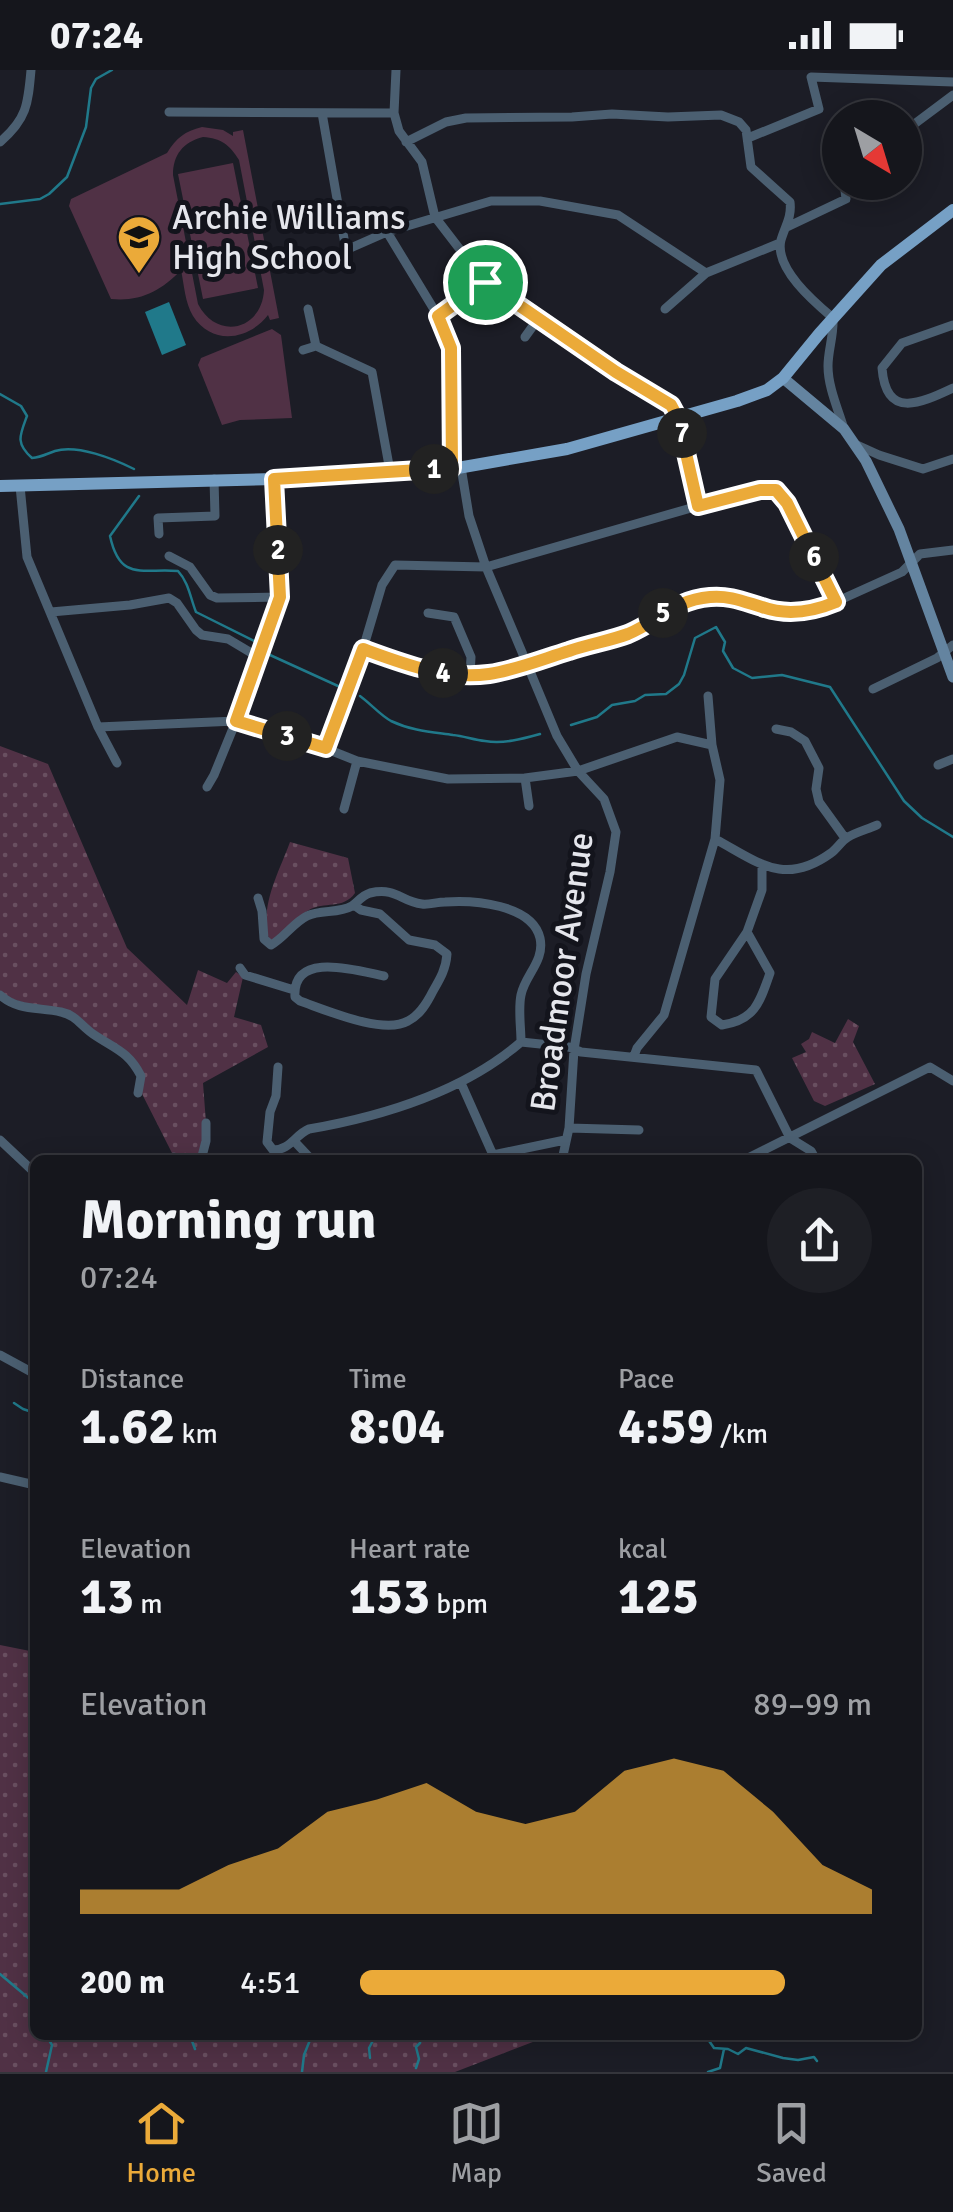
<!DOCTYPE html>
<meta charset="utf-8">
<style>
:root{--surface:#15161c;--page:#1e1f25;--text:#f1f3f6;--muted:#9d9fa3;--line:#34353b;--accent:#ebaa39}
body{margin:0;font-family:Signika,sans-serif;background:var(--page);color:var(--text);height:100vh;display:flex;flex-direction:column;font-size:38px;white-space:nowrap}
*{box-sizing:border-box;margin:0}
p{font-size:32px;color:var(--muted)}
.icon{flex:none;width:55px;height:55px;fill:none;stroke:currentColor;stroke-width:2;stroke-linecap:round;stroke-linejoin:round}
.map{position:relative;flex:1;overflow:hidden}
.side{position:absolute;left:30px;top:1085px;width:892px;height:885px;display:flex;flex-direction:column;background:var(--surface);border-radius:15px;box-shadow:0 5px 25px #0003,0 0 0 2px var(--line)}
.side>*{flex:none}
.needle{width:65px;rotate:142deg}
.controls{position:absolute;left:822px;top:30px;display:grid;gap:20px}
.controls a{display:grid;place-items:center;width:100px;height:100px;border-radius:50%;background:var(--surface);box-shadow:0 5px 25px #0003,0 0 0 2px var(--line);font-size:50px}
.pin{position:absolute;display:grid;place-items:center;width:85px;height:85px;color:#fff;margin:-42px;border:5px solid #fff;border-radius:50%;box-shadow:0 2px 10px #0007}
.km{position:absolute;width:50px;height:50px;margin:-25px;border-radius:50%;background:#222;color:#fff;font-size:28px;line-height:50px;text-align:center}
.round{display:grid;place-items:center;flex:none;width:105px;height:105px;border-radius:52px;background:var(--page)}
.summary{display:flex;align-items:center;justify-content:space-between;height:170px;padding:0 50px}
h1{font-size:55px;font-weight:700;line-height:75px}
.metrics{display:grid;grid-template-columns:repeat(3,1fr);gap:15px;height:170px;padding:10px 50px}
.metrics div{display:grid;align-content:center}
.metrics b{font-size:50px;font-weight:700}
.metrics small{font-size:28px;font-weight:400}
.metrics p{font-size:28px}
.chart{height:280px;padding:20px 50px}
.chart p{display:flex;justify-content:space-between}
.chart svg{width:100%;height:180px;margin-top:10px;fill:var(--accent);opacity:.7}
ul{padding:0 50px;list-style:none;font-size:32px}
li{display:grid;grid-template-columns:160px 120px 1fr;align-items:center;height:75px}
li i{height:25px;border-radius:12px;background:var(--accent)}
.status{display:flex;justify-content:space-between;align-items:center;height:70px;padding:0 50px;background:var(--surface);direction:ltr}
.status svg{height:28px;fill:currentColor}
.tabs{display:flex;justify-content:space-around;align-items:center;height:140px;border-top:2px solid var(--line);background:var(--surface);font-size:28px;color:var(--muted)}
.tabs a{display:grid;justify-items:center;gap:5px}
.tabs .on{color:var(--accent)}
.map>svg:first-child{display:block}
</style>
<div class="status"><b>07:24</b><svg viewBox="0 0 49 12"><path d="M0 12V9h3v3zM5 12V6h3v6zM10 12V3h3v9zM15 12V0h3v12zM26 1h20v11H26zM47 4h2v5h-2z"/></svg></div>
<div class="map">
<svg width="953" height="2002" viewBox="0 0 953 2002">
<defs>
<pattern id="park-dots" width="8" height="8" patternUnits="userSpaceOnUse" patternTransform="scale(2.5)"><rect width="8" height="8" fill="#503145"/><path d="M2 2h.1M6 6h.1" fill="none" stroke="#694f60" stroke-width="1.8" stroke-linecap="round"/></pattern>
</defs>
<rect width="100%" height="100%" fill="#1c1d26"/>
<path fill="url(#park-dots)" d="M 0,676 L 48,694 L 127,878 L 187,935 L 198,900 L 227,913 L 236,902 L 243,907 L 234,947 L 261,955 L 268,977 L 203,1013 L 206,1053 L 198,1090 L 190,1090 L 172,1083 L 139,1018 L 135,994 L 78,950 L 0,925 Z
M 290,772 L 348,788 L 355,823 C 343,840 324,831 309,840 C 295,848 283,864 271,875 C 257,840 278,805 290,772 Z
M 848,949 L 859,956 L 853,972 L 875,1014 L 825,1036 L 814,1031 L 792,988 L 806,982 L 801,974 L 809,969 L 812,962 L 835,973 Z
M 0,1575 L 35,1582 L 35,1965 L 551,1965 L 455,2002 L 0,2002 Z"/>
<path fill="#503145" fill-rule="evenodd" d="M 202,57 L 223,60 L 233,66 L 233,62 L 243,60 L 279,248 L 270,250 L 268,245 C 249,270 212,276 193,246 C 185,233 184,214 181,200 C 161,221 140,232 111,229 L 69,136 L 71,129 L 167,83 C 176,68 185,61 202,57 ZM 203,67 C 221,68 230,75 239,90 L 264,220 C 262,260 217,271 198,234 L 173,105 C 173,85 183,72 203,67 Z
M 233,93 L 258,218 L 203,229 L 178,104 Z
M 272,259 L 281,265 L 292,348 L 240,350 L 222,355 L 198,295 L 201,288 Z"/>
<path fill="#20798a" d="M 169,232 L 186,275 L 162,285 L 145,242 Z"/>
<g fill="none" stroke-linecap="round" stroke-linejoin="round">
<path stroke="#20798a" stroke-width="2.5" d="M 0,134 L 40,129 L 49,124 L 67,107 L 86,57 L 91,18 L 96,9 L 112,0
M 0,324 L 21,336 L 27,346 C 20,365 15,373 32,388 C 42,387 46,384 55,381 C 77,374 114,389 134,399
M 139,426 L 110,466 C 120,512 142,498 178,501 C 189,513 190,527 196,542 L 256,572
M 270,585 L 338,616
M 360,626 C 371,634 380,645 391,651 C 412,661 432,662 453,665 C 464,666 474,670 485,671 C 504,674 522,669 540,664
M 571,655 L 597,647 L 612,635 L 635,631 L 645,625 L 666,624 L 679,614 L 684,605 L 695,568 L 716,557 L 725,572 L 723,581 L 733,598 L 752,608 L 782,605 L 830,617 L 904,731 L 922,748 L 953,767
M 14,1333 L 23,1339 L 35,1343
M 0,1904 L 32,1931 L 32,1938 L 35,1940
M 46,1965 L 52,1975 L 46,2002
M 705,1965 L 714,1978 L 728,1979 L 738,1984 L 746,1978 L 783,1988 L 798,1990 L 814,1987 L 817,1991
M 195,1979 L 192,1971 L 198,1965
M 370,1988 L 369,1978 L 376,1965
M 416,1998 L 419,1989 L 416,1977 L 420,1973 L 421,1965
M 302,2002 L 304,1985 L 312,1965
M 708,2002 L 720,1998 L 724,1979"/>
<path stroke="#4b5f71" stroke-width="9" d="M 396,0 L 394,43 L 399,61 L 422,92 L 435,147 L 485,212 L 617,302 L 671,335 L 678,348 L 698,436
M 169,42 L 394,43
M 322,43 L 346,180 L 387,162 L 491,131 L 540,131 L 618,145 L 706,203 L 780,173
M 905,61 L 953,25
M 748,68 L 819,39 L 811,7 L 953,12
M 0,72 C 27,49 28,34 31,0
M 406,72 L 446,52 L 466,48 L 572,47 L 612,44 L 668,47 L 721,45 L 739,52 L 746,60 L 751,97 L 790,132 C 792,147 785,156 781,170 C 774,198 814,232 833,248 C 834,265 828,280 828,296 C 828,317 838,339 844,359
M 787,157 L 846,129 L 844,112
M 387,162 L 438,246 L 451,278 L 452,399
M 308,239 L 316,276
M 665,239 L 706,203
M 438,246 L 485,212
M 953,255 L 902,273 L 882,298 C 886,349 919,334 953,318
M 525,267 L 538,249
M 303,280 L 316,276 L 372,302 L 390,401
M 857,375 L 879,385 L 923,399 L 953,389
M 461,397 L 469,446 L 486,497 L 527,594 L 557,666 L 578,701 L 604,729 L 616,762 L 610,802 L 586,904 L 574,980 L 569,1058 L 562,1090
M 20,416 L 27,487 L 98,657 L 117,693
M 159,464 L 158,448 L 215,446 L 214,409
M 169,486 L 190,497 L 210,525 L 217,528 L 280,527
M 51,542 L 130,535 L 169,528 L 177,533 L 196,560 L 202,565 L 228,569 L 258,587
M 428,543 L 454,547 L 471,587 L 470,605
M 363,579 L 422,600 L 446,604 L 487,604 L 508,600 L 626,564 L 646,555 L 666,541 L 688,531 L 713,526 L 732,528 L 783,542 L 820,539 L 902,502 L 920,484 L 953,480
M 873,619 L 937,588 L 953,575
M 98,657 L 236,651 L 327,679 L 357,691 L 448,709 L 525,708 L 578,701 L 677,667 L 712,675
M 776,659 L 791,662 L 805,671 L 819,698 L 816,719 L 819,732 L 845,768
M 327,679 L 363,579 L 382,515 L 395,495 L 486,497 L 698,436 L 760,420 L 776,420 L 787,433 L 836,533
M 938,695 L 953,689
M 525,708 L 529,736
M 207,717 L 214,705 L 236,651 L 280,527 L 275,409
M 344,739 L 357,691
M 715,769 C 758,792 784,817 831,783 C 837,779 841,771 848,767 C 857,762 868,759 877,755
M 258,828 L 262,841 L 264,869 L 271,875 C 284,868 293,853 307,846 C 321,839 338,844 352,836 C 359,831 361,826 370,823 C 397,817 401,832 422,834 C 429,835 437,832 445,832 C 473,830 532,834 540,868 C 545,891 525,905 521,925 C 518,939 521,957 521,972
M 354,835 L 361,840 L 380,844 L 409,870 L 435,875 L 447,884 C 446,899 440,909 433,921 C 427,933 420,945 408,951 C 383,965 326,940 300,931 L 295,927 C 292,880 358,901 384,906
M 747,862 L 770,903 C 760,932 755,950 722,955 L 711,947 L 715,909 Z
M 747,862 L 762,820 L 762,794
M 240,898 L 245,905 L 294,920
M 0,925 C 18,941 38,937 61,942 C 76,945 81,956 93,964 C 115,979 128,981 141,1006 L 138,1023
M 634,986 L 637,978 L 664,945 L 715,769 L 720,710 L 712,675 L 708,626
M 278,997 L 276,1026 L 270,1042 L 267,1072 L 273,1080 C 290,1080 295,1065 309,1059 C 384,1046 463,1022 521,972 L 569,977 L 581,982 L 756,1000 L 790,1068 L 811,1081 L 816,1090
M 461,1013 L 493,1085
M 569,1058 L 639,1060
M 0,1070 L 35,1103
M 295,1072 L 312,1090
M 166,1090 L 174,1087 L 180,1090
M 201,1090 L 206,1071 L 206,1053
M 483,1090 L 493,1085 L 565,1070
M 744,1090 L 930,997 L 953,1011
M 0,1285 L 35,1304
M 0,1407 L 35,1415"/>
<path stroke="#6484a0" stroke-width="11" d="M 783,308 L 844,359 L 866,391 L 899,459 L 953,607"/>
<path stroke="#76a0c5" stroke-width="12" d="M 0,416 L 275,409 L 452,399 L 567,379 L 737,331 L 767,320 L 783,308 L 819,264 L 881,195 L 953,140"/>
</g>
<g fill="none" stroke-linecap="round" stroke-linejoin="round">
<g stroke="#fff" stroke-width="20">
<path id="route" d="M 485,212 L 616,302 L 671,335 L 678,348 L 698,436 L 760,420 L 776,420 L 787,433 L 836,532 C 812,542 787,546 762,537 C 745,532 729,525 710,527 C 674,530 659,551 628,564 C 609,571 589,574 569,581 C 543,589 516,600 489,604 C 445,610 404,594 363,579 L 326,678 L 236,651 L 280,527 L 274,409 L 452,398 L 451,278 L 438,246 Z"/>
</g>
<use href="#route" stroke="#ebaa39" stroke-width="12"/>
</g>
<defs>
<g id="school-pin" transform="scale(2.25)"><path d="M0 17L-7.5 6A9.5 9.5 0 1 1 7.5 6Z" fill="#ebaa39" stroke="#13141c"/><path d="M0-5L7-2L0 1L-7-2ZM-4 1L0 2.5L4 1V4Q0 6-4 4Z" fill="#111"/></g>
</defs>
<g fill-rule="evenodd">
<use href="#school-pin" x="139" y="167"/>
</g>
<g text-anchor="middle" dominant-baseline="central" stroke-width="10" stroke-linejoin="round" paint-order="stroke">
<g font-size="35" fill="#e5e6ec" stroke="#13141c" text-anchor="start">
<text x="172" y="147">Archie Williams<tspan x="172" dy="40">High School</tspan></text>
</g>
<g font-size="35" fill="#e5e6ec" stroke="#13141c">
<text transform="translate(562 902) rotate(-82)">Broadmoor Avenue</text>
</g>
</g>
</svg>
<div class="controls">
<a><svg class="needle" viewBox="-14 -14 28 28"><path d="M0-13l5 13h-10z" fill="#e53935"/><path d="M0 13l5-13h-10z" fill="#9d9fa3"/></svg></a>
</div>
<div class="pin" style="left:485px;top:212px;background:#1e9e55"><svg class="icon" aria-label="arrive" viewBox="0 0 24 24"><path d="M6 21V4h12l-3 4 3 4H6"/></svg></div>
<b class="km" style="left:434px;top:399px">1</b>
<b class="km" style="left:278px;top:480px">2</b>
<b class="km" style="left:287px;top:666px">3</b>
<b class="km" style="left:443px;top:603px">4</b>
<b class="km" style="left:663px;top:543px">5</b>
<b class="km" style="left:814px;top:487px">6</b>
<b class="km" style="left:682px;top:363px">7</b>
<section class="side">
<div class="summary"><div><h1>Morning run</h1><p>07:24</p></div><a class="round"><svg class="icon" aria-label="share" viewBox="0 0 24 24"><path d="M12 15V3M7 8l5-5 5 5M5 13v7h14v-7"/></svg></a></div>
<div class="metrics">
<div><p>Distance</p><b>1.62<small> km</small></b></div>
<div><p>Time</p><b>8:04</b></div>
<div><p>Pace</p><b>4:59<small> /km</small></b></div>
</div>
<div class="metrics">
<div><p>Elevation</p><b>13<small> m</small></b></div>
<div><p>Heart rate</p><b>153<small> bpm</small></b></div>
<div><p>kcal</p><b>125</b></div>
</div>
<div class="chart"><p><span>Elevation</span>89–99 m</p>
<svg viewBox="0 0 160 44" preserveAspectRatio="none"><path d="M0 44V38L10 38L20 38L30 32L40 28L50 19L60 16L70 12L80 19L90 22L100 19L110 9L120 6L130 9L140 19L150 32L160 38V44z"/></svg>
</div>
<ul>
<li><b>200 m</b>4:51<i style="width:83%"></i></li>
</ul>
</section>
</div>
<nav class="tabs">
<a class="on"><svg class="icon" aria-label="home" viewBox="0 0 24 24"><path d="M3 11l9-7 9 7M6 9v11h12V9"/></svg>Home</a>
<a><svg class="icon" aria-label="map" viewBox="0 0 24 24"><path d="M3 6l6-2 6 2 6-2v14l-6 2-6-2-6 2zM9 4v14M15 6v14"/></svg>Map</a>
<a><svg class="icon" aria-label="saved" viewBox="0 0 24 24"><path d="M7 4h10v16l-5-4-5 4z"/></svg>Saved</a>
</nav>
